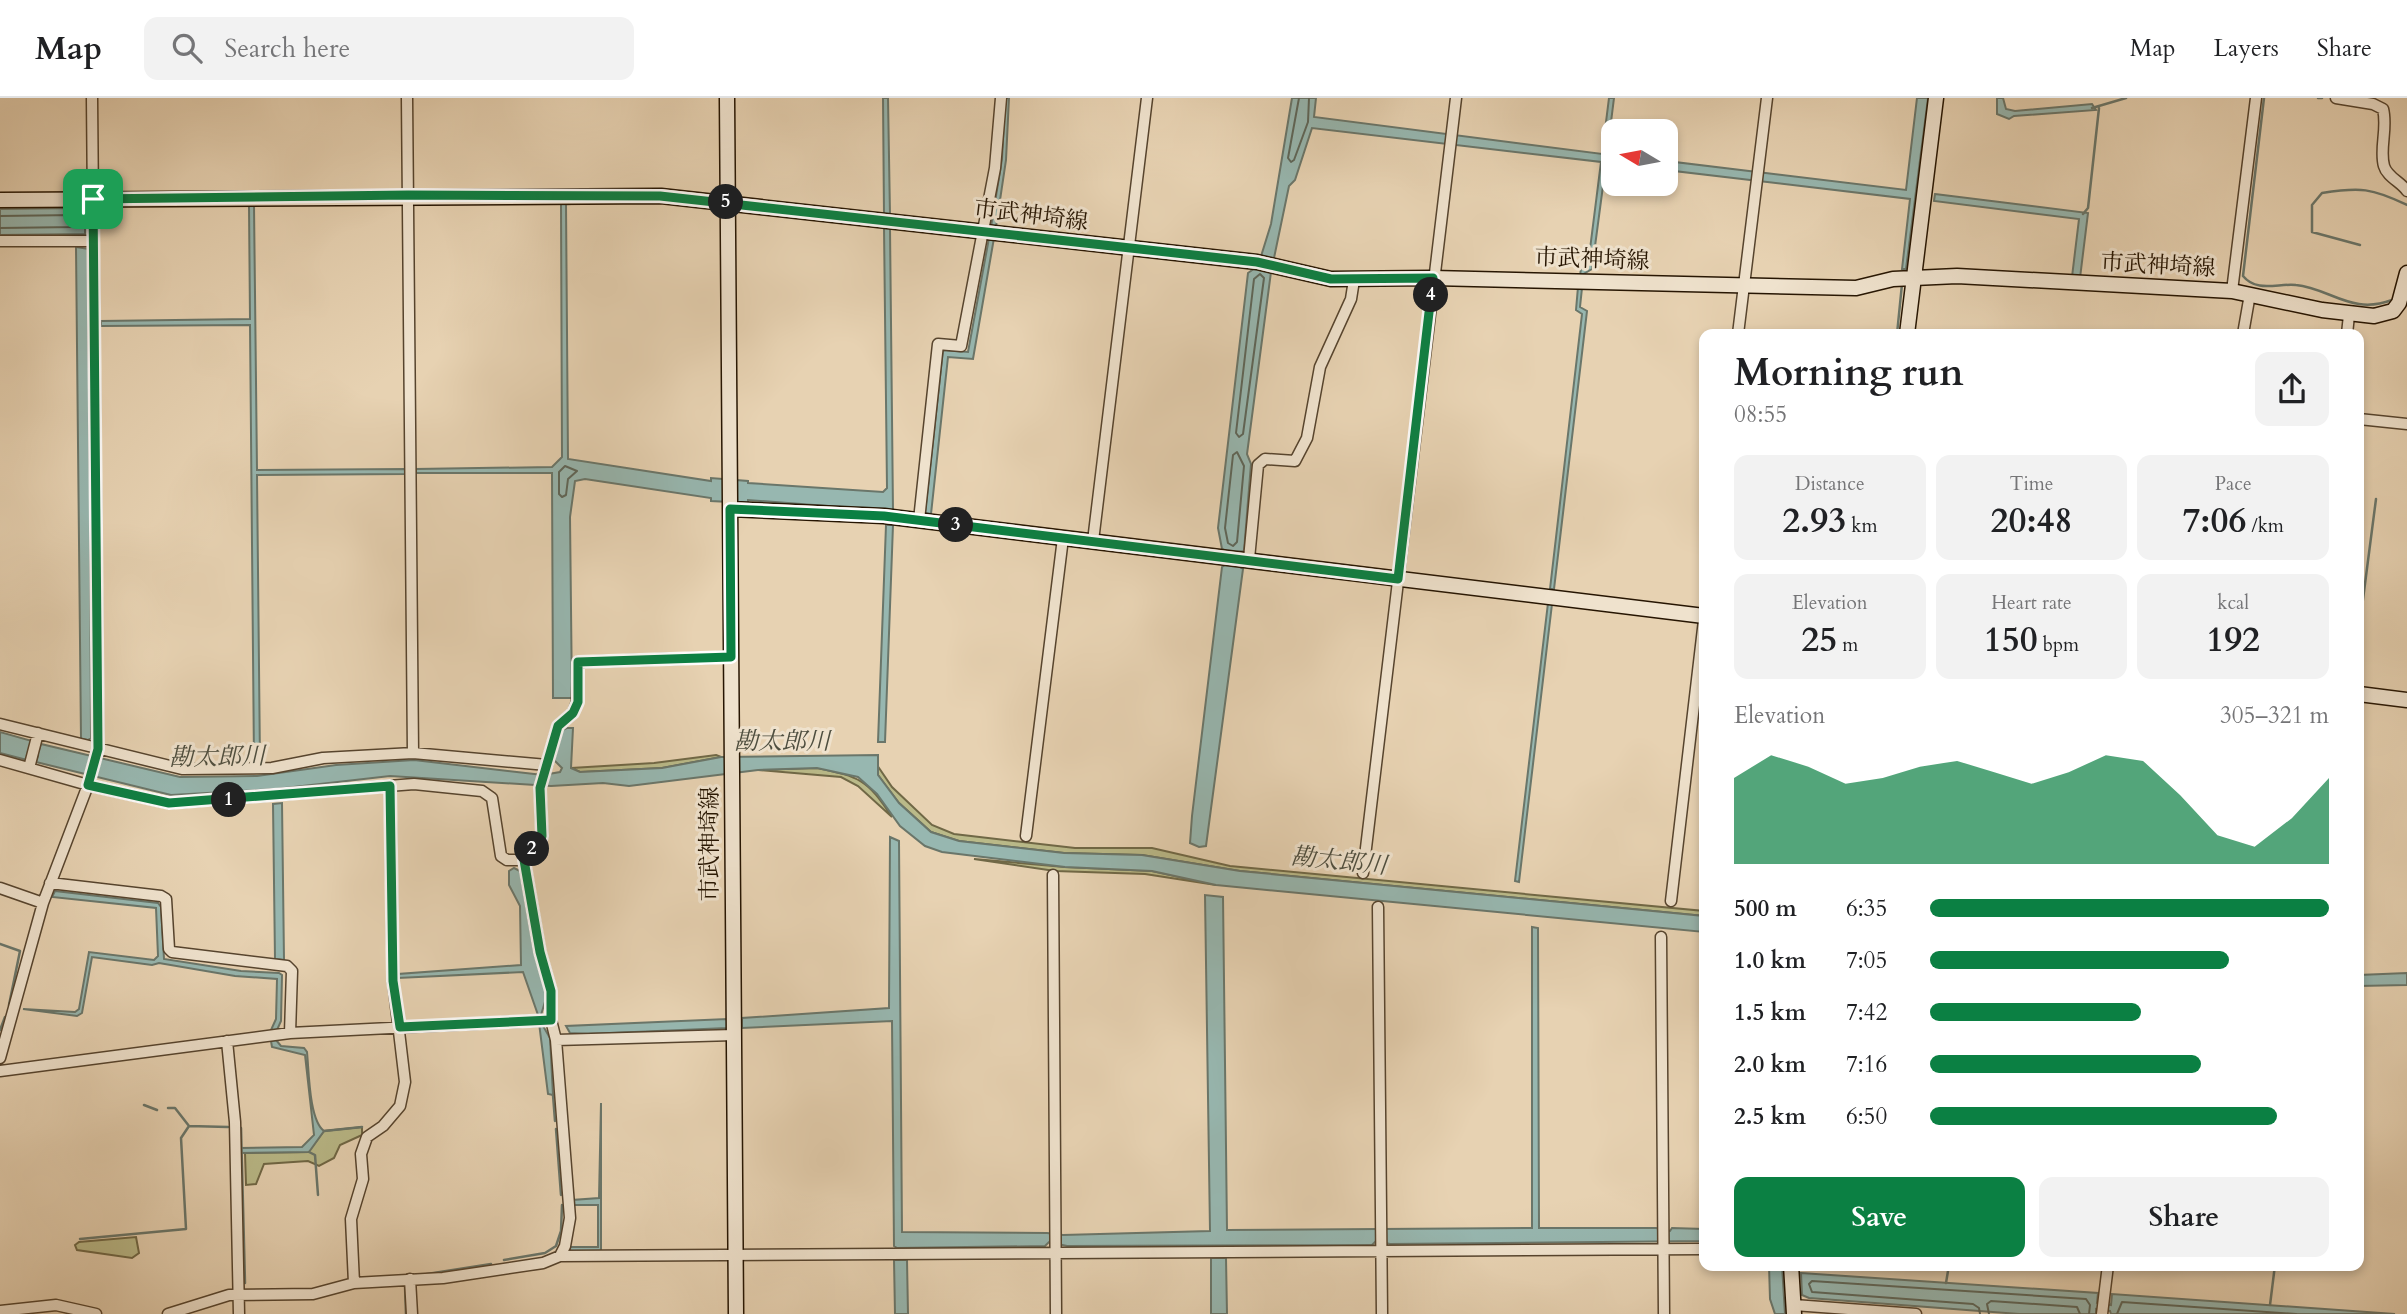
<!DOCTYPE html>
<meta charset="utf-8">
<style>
:root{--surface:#fff;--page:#f2f2f2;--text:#202124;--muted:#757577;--line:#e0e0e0;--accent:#0b8043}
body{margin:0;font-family:Cardo,"Noto Serif JP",serif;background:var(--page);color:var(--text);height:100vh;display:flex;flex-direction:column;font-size:26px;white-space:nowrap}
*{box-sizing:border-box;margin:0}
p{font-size:23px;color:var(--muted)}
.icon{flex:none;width:38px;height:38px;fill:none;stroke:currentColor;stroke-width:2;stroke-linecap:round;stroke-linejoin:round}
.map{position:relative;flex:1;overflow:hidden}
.sheet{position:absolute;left:1699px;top:231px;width:665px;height:942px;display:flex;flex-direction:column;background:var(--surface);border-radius:14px;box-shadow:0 4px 10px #0003}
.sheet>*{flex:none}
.needle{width:46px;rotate:280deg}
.tools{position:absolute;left:1601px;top:21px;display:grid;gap:14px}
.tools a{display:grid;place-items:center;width:77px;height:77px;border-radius:14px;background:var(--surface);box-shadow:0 4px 10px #0003;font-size:35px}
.pin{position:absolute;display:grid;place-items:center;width:60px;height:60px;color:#fff;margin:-30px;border-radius:14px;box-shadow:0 4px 10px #0006}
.km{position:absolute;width:35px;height:35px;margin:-18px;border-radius:50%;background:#222;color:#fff;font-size:19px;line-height:35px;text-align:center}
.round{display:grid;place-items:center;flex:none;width:74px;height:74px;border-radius:14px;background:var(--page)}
.overview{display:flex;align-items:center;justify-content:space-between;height:119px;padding:0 35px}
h1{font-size:38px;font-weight:700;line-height:52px}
.metrics{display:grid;grid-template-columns:repeat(3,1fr);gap:10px;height:119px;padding:7px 35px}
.metrics div{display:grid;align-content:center;border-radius:14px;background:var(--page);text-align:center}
.metrics b{font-size:35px;font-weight:700}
.metrics small{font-size:19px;font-weight:400}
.metrics p{font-size:19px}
.chart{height:196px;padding:14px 35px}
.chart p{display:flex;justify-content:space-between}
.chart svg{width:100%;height:126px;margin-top:7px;fill:var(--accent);opacity:.7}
.primary-button{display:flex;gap:14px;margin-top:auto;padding:14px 35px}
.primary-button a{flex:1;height:80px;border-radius:14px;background:var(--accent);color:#fff;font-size:28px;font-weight:700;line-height:80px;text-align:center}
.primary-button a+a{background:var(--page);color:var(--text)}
ul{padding:0 35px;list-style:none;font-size:23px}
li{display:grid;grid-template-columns:112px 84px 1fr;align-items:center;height:52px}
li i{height:18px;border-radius:9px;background:var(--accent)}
header{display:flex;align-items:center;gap:42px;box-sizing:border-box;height:98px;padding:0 35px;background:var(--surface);border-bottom:2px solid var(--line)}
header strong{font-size:33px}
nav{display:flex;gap:38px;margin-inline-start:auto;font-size:24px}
.search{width:490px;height:63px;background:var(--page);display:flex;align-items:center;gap:18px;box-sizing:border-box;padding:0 24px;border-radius:14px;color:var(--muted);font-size:26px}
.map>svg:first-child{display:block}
</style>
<header>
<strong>Map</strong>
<div class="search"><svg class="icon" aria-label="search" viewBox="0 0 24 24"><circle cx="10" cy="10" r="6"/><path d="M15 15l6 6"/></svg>Search here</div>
<nav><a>Map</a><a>Layers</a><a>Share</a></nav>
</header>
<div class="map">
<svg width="2407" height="1216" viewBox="0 0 2407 1216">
<rect width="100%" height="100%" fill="#e7d2b2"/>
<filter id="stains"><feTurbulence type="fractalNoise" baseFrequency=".00286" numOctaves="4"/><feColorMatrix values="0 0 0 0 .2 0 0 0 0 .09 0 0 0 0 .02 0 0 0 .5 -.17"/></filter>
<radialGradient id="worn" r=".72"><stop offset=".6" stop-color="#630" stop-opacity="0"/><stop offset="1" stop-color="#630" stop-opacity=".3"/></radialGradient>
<path fill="#baba89" stroke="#706846" stroke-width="2" d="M 716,657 L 721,659 L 662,670 L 580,674 L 571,670 L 654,665 Z
M 877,667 L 892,689 L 932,727 L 954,736 L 1075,750 L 1152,750 L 1230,768 L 1704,813 L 1704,818 L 1240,773 L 1142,757 L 1064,755 L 959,743 L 931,734 L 899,705 L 878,677 Z
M 817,670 C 860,679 867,681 892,719 L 858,688 L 841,679 L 758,672 Z
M 974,761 L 1065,769 L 1152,773 L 1216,787 L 1145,776 L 1055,773 Z
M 362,1029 L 362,1037 L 340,1047 L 334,1060 L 319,1068 L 308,1063 L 264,1066 L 256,1086 L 246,1087 L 245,1055 L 308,1054 L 324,1033 Z
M 136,1139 L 139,1155 L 132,1160 L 77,1152 L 75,1147 L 79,1144 Z"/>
<path fill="#97b7b0" stroke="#6a766a" stroke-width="2" d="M 883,0 L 888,0 L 890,117 L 884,116 Z
M 1005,0 L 1009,0 L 1006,62 L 996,129 L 991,129 L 1002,61 Z
M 1292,0 L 1316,0 L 1314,19 L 1602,56 L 1609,0 L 1614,0 L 1607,56 L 1613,57 L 1613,65 L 1606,65 L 1592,171 L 1580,178 L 1581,170 L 1588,167 L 1601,64 L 1312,30 L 1295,82 L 1289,88 L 1274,160 L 1270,163 L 1271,174 L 1247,356 L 1251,366 L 1244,453 L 1237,454 L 1235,466 L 1243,471 L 1206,748 L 1199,749 L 1190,745 L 1192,718 L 1222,469 L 1228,465 L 1229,454 L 1222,451 L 1218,430 L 1248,175 L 1258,168 L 1271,126 Z
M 1917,0 L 1928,0 L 1906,171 L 1902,171 L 1910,101 L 1666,72 L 1666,63 L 1906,92 Z
M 1997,0 L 2003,0 L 2006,11 L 2015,13 L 2092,6 L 2096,12 L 2014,18 L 2009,21 L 1997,16 Z
M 1935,96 L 2088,115 L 2080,180 L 2072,179 L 2079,121 L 1934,103 Z
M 561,106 L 566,106 L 568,361 L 711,383 L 711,380 L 748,383 L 748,385 L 883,394 L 887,390 L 884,129 L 890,130 L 893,413 L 748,402 L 748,405 L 711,403 L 711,400 L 585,381 L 575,383 L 570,419 L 572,600 L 553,600 L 552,375 L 416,375 L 416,371 L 552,369 L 562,359 Z
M 249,107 L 254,107 L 257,372 L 406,371 L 406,376 L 257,377 L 260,664 L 254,664 L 250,227 L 101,228 L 101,223 L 250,221 Z
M 80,110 L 85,114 L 85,136 L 0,137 L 0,111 Z
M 989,140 L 994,140 L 973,261 L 948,259 L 931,416 L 925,415 L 943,252 L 968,254 Z
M 76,149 L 89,151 L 91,640 L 88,642 L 81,641 Z
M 1578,189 L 1582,190 L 1580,209 L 1587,213 L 1554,491 L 1550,491 L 1582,216 L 1576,212 Z
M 886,427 L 893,427 L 885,644 L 878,644 Z
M 1548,505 L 1552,506 L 1519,784 L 1515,783 Z
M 567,630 L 573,630 L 571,670 L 580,674 L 662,670 L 721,659 L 878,657 L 878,677 L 899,705 L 931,734 L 959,743 L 1064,755 L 1142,757 L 1240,773 L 1704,818 L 1704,834 L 1216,787 L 1152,773 L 1065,769 L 942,754 L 925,748 L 900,728 L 877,696 L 858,679 L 817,670 L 758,672 L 629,688 L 603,685 L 551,688 L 390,678 L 276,691 L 171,697 L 36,664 L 38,658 L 29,655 L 27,662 L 0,655 L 0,634 L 32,643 L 39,652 L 41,646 L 180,679 L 257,678 L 336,667 L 414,662 L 543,677 L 560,674 L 562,670 L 554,662 L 562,632 Z
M 282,705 L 284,862 L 275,861 L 273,706 Z
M 890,739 L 899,743 L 902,1134 L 1047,1135 L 1063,1137 L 1210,1133 L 1205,797 L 1223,799 L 1227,1132 L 1532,1130 L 1532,829 L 1538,830 L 1539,1130 L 1656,1130 L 1670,1133 L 1672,1130 L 1704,1131 L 1704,1143 L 1390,1146 L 1376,1143 L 1372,1147 L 1067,1148 L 1049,1144 L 1045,1148 L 897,1150 L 894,1148 L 892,923 L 742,930 L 742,920 L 889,910 Z
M 514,770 L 520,773 L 534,854 L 547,897 L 541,917 L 543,928 L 550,940 L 553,997 L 548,996 L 538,917 L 523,874 L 398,880 L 398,876 L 521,867 L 520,808 L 509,787 L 509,773 Z
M 55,793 L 158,805 L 161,809 L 164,861 L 241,873 L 279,875 L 282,877 L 281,923 L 277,932 L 271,932 L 276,921 L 277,881 L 235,878 L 159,865 L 152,867 L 92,859 L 82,915 L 77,918 L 23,911 L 75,914 L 79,911 L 89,854 L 154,862 L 158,858 L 156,810 L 52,799 Z
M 2407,875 L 2407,887 L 2359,888 L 2359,877 Z
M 727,921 L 727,930 L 588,936 L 570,935 L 566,928 Z
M 276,942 L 281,948 L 304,950 L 307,954 C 309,973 309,1022 324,1033 L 309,1054 L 240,1055 L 240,1050 L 302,1049 L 314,1037 L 305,957 L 272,949 L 271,943 Z
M 601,1005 L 601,1153 L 570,1153 L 570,1149 L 598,1149 L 598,1107 L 572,1107 L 572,1102 L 599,1100 Z
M 1211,1160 L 1226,1160 L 1227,1216 L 1211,1216 Z
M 894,1162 L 907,1162 L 908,1216 L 895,1216 Z
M 1769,1167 L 1782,1167 L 1785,1216 L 1775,1216 L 1770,1201 Z
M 1801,1175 L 2098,1195 L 2097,1205 L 2111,1207 L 2112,1196 L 2395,1216 L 2111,1216 L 2110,1213 L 2096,1211 L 2096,1216 L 2019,1216 L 1809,1200 L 1802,1197 Z"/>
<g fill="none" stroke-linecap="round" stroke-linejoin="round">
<path stroke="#5e6659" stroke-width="2" d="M 1299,0 L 1288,60 L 1291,64 L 1294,62 L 1308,24 L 1309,0
M 0,118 L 75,117 L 78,126 L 75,129 L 0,130
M 1260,176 L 1264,180 L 1243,336 L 1239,339 L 1236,335 L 1254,181 Z
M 1237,354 L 1244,368 L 1237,444 L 1233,448 L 1228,445 L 1225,430 L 1233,357 Z
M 565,368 L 577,373 L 568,381 L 566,397 L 562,399 L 559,396 L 559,374 Z
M 1980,1216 L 1979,1210 L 1973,1206 L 1812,1194 L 1809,1186 L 1812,1183 L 2086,1201 L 2090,1207 L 2089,1216
M 1989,1216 L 1987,1206 L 1991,1203 L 2077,1209 L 2080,1216
M 2117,1216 L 2122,1204 L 2296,1216"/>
<path stroke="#6a766a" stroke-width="2.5" d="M 2264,0 L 2243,178 C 2257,195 2278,185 2296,187 C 2319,189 2337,203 2359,206 C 2372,208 2381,206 2392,202
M 2318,0 L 2322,0
M 2092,10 L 2126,0
M 566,106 L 589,105
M 2083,116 L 2088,110 L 2099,10
M 2360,147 L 2312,134 L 2312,107 L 2322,95 C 2360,89 2372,90 2407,107
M 1897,236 L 1902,186
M 2359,532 L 2376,401
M 0,846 L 20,853 L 9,907
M 0,932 L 5,919
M 553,997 L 555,1023
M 144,1007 L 157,1012
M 168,1010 L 175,1010 L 189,1028 L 228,1029
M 241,1030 L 245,1185
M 556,1031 L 561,1097
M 324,1033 L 362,1029
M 309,1054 L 315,1057 L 318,1097
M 80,1141 L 186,1131 L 181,1040 L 189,1028
M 504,1162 L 545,1155 L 556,1148 L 561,1133 L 562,1107
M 427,1176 L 491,1166
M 1946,1185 L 1949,1167
M 405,1188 L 406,1216
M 2270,1207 L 2275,1167"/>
<g stroke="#56442e" stroke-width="13">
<path id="street" d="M 407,0 L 413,655
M 2336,0 L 2373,6 L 2383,11 C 2388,30 2379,51 2384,68 C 2387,79 2401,84 2407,93
M 0,143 L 93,143
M 2232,193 L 2256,0
M 1738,236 L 1767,0
M 2243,236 L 2250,196
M 2347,236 L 2349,217
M 2359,321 L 2407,326
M 919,422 L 938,246 L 961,248 L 995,70 L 1001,0
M 1093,443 L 1147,0
M 1249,461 L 1258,367 L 1265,361 L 1295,363 L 1307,340 L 1320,269 L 1351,201 L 1354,182
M 0,626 L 182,671 L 272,670 L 323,660 L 413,655 L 547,667
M 0,662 L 88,687 L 169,705 L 414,686 L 482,693 L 492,700 L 501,758 L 507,762 L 524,762
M 29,670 L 38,635
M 1026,738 L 1063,440
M 1363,775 L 1456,0
M 1053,777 L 1056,1216
M 50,785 L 161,798 L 166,801 L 169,851 L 172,854 L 287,868 L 292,873 L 290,935
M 0,790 L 43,805
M 1671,803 L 1704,522
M 1378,809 L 1382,1216
M 1661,839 L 1664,1216
M 551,922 L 551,893 L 540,854 L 524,762 L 540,745 L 542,738 L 540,690 L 558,628 L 573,615 L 577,604 L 578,564 L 731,559
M 556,942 L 570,1120 L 565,1148 L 560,1158
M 227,943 L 235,1024 L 239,1216
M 0,960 L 43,805 L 88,687 L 98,651 L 92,0
M 0,973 L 290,935 L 551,922 L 556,942 L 734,937
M 410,1181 L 412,1216
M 354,1185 L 351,1121 L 363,1081 L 361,1056 L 367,1039 L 383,1028 L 400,1008 L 405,984 L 393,883 L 390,688
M 1794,1207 L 1916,1216
M 0,1213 L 56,1207 L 96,1216
M 168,1216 L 229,1197 L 313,1196 L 354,1185 L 443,1180 L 543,1165 L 560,1158 L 1704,1151
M 2102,1216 L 2108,1167"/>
</g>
<g stroke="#261502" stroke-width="17">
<path id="secondary" d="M 727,0 L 736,1216
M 0,102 L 661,98 L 1257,164 L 1331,181 L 1433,180 L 1856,190 L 1893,181 L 1957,178 L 2232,193 L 2322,212 L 2374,218 L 2393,213 L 2399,205 L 2407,175
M 1907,236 L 1936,0
M 730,411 L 884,418 L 1704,518
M 2359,596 L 2407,602
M 1791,1167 L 1794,1216"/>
</g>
<use href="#street" stroke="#efe2cd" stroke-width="10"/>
<use href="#secondary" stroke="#efe2cd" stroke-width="14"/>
</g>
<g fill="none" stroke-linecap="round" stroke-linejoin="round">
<g stroke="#fff" stroke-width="14">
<path id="route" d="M 408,97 L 660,98 L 1257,164 L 1331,181 L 1433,180 L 1398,481 L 884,418 L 730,411 L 731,559 L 578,564 L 578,604 L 573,615 L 558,628 L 540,690 L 542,738 L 540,745 L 524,762 L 540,854 L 551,893 L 551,922 L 400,929 L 393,883 L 390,688 L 169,705 L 88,687 L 98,651 L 93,101 Z"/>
</g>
<use href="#route" stroke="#0b8043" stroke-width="9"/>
</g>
<g text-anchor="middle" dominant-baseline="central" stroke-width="6" stroke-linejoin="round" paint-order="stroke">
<g font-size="23" fill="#261502" stroke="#efe2cd">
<text transform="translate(1031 117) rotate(7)">市武神埼線</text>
<text transform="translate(1592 161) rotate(2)">市武神埼線</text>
<text transform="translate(2158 167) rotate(3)">市武神埼線</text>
<text transform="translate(709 746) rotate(-90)">市武神埼線</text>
</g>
<g font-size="24" font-style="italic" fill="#4e4e3f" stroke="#efe2cd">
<text x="782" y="643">勘太郎川</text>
<text transform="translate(217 659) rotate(-1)">勘太郎川</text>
<text transform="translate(1339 763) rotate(6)">勘太郎川</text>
</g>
</g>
<rect width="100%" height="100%" filter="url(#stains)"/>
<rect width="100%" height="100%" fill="url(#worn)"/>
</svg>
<div class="tools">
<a><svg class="needle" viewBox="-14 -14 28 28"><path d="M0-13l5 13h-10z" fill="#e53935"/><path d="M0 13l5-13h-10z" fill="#757577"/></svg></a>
</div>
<div class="pin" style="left:93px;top:101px;background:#1e9e55"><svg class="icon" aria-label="arrive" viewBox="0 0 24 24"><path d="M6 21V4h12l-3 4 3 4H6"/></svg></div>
<b class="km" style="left:229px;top:702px">1</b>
<b class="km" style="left:532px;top:751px">2</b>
<b class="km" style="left:956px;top:427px">3</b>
<b class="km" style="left:1431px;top:197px">4</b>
<b class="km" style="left:726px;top:104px">5</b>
<section class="sheet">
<div class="overview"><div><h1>Morning run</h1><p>08:55</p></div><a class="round"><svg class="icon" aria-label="share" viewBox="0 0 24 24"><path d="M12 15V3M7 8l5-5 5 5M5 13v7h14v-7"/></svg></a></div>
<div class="metrics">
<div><p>Distance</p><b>2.93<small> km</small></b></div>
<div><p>Time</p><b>20:48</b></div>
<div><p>Pace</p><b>7:06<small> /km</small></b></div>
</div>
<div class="metrics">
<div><p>Elevation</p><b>25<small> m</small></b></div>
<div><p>Heart rate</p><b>150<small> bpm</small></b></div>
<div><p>kcal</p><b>192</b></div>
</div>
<div class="chart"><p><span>Elevation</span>305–321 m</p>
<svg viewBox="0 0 160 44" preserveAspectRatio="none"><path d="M0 44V14L10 6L20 10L30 16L40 14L50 10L60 8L70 12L80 16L90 12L100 6L110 8L120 20L130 34L140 38L150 28L160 14V44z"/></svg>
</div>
<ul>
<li><b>500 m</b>6:35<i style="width:100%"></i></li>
<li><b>1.0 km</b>7:05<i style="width:75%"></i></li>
<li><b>1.5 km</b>7:42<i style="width:53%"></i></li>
<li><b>2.0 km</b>7:16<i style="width:68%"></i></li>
<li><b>2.5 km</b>6:50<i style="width:87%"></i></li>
</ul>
<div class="primary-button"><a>Save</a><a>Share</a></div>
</section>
</div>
